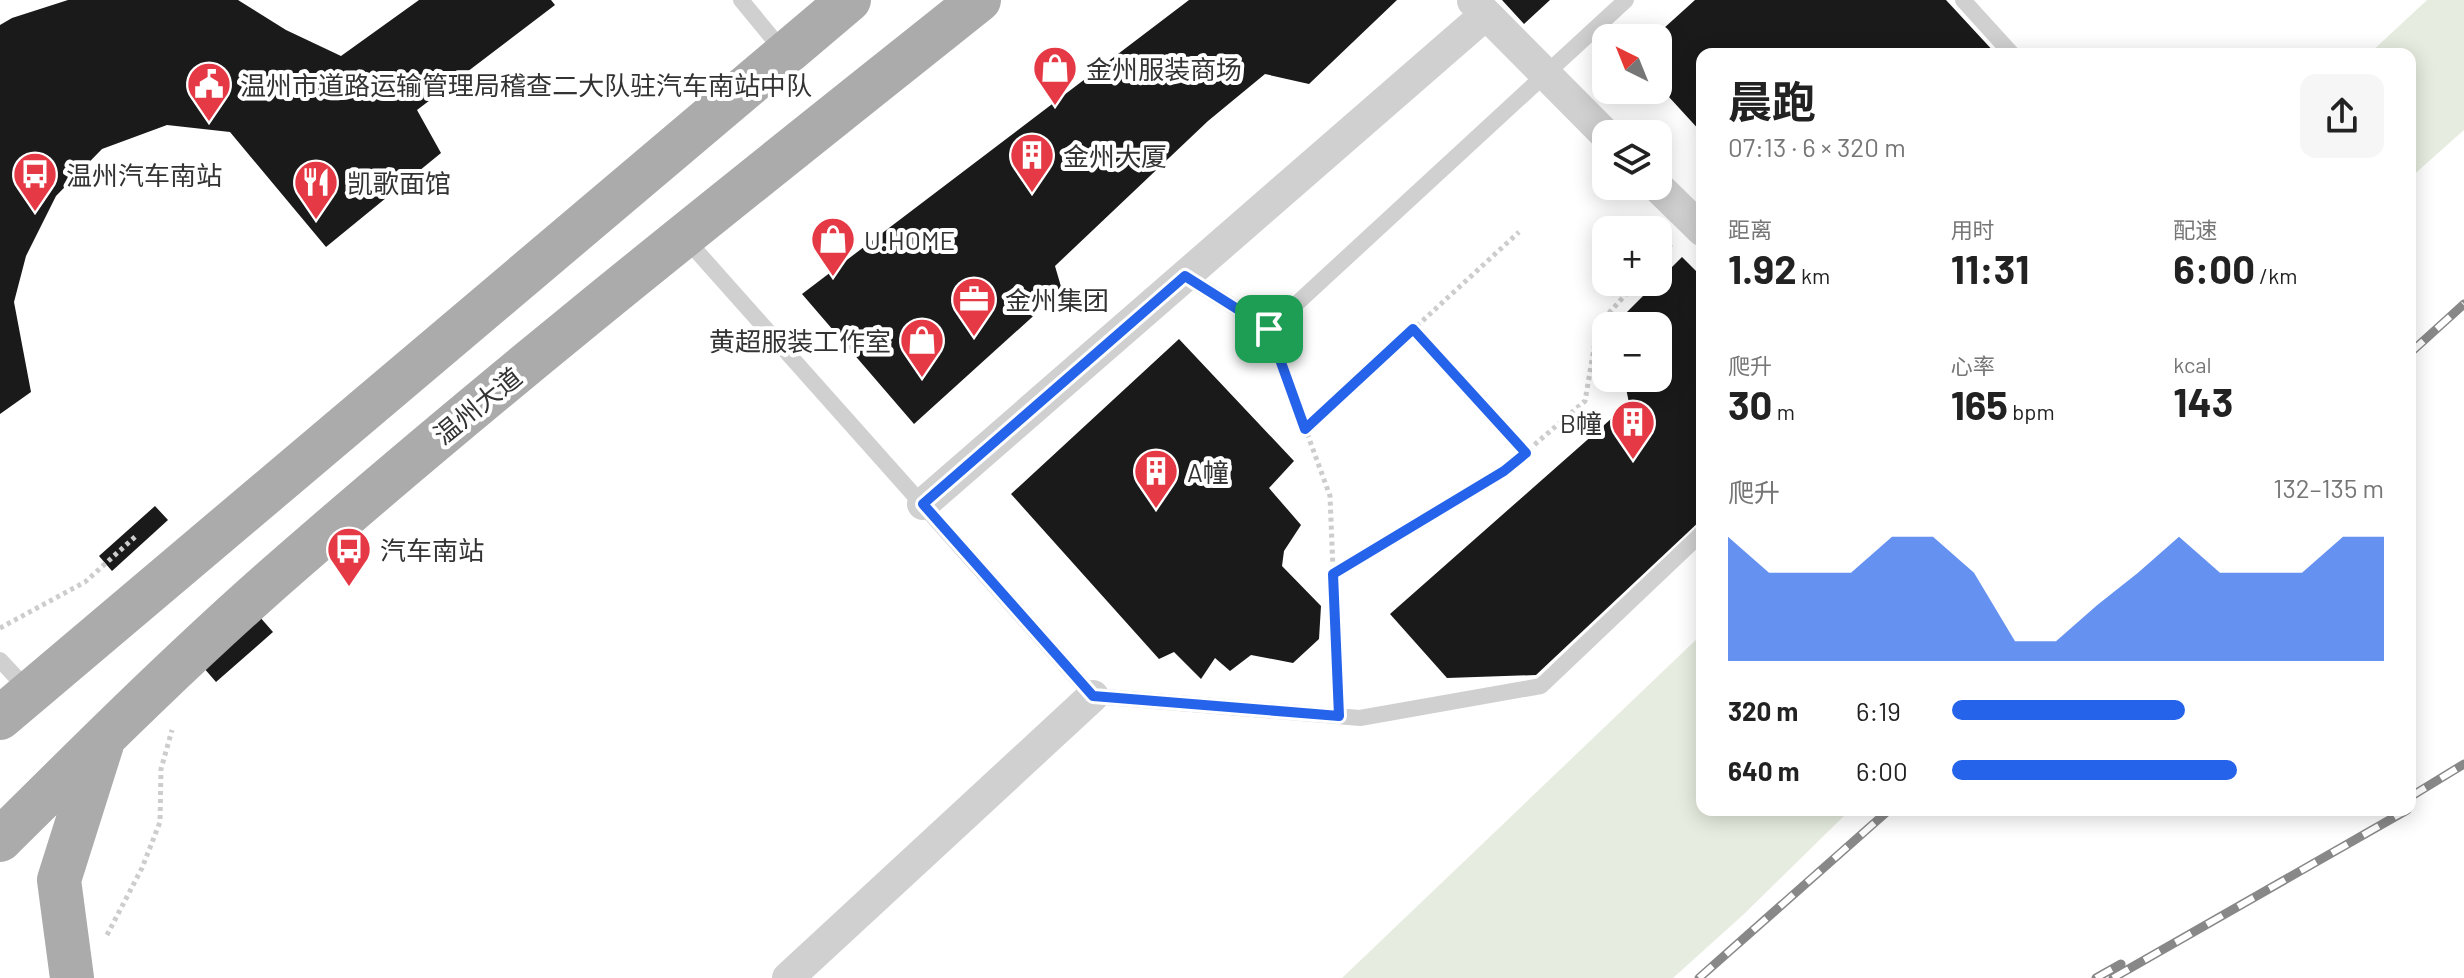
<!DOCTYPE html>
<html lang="zh">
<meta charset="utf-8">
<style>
:root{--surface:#fff;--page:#f6f6f6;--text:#222;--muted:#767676;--accent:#2563eb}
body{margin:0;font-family:Barlow,"Noto Sans SC",sans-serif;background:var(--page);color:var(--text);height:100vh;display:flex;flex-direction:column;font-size:30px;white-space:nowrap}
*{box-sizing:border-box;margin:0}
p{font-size:26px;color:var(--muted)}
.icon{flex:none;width:44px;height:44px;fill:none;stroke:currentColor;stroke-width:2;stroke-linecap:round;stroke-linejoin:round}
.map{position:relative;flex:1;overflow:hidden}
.details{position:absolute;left:1696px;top:48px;width:720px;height:768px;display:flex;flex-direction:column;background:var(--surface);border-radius:16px;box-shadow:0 4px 20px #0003}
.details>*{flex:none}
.needle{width:52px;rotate:317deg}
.buttons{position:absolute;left:1592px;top:24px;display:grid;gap:16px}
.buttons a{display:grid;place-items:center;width:80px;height:80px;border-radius:16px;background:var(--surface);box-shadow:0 4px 20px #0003;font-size:40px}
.pin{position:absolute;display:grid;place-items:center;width:68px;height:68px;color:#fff;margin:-34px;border-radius:16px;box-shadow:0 4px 12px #0006}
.round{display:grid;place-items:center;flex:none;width:84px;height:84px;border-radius:16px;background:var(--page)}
.head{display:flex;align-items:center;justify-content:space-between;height:136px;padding:0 32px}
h1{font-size:44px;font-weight:700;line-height:60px}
.metrics{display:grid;grid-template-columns:repeat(3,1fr);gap:12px;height:136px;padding:8px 32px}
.metrics div{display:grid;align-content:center}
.metrics b{font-size:40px;font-weight:700}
.metrics small{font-size:22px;font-weight:400}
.metrics p{font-size:22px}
.chart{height:224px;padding:16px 32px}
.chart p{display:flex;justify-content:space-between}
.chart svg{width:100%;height:144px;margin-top:8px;fill:var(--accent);opacity:.7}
ul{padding:0 32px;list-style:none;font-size:26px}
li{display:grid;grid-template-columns:128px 96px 1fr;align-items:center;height:60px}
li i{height:20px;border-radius:10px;background:var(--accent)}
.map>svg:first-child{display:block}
</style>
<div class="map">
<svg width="2464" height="978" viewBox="0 0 2464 978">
<rect width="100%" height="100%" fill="#fff"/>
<path fill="#e6ecdf" d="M 2427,0 L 2464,0 L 2464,130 L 2410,178 L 2410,54 L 2369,54 Z
M 1702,634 L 1702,810 L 1850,810 L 1743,915 L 1673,978 L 1342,978 Z"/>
<path fill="#1a1a1a" d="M 68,0 L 238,0 L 286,30 L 341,56 L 419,0 L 551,0 L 555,5 L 417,110 L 441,153 L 326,247 L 230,132 L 167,125 L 102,149 L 56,196 L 26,256 L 14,302 L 31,392 L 0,414 L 0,25 L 12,18 Z
M 1189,0 L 1397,0 L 1309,84 L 1265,74 L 1208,121 L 1055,266 L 1062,290 L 914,424 L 802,294 Z
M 1502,0 L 1550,0 L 1524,24 Z
M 1695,0 L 1946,0 L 1996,54 L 1702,54 L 1702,133 L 1658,85 L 1658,38 L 1653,38 Z
M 1682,257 L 1702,277 L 1702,519 L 1536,675 L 1447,678 L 1390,614 L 1629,403 L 1624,378 L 1658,378 L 1658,326 L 1615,326 L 1615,324 Z
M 1179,339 L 1294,461 L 1269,488 L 1301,525 L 1284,551 L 1282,566 L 1321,606 L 1319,639 L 1293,663 L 1251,655 L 1230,671 L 1215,658 L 1201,679 L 1174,652 L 1159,659 L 1011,494 Z
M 155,506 L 168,520 L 112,571 L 99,556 Z
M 259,616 L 273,632 L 216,682 L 203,667 Z"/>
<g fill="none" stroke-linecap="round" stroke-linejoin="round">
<path stroke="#cdcdcd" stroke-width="5" stroke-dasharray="4 4" stroke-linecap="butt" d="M 1658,259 L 1671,244
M 1413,329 L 1526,452
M 1277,351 L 1330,496 L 1338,691
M 1305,429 L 1519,232
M 1333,574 L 1504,471 L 1585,401 L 1598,325 L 1637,282
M 0,628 L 85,582 L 136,536
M 107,935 L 142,868 L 160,822 L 161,769 L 172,730"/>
<path stroke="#d0d0d0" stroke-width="16" d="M 741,0 L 783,51
M 1963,0 L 2012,54
M 685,238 L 1093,696 L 1360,718 L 1541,686 L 1702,533
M 1185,276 L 1269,329 L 1626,0
M 0,660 L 29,691"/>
<path stroke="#d0d0d0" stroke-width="32" d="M 1473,1 L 1606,135
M 1657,186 L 1702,230
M 923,504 L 1485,15
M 788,978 L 1093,696"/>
<path stroke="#ababab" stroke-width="44" d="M 0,718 L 849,0
M 0,840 C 89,752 178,663 272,580 C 501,379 741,190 979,0
M 72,978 L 59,880 L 102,744"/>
<g stroke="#888" stroke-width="9">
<path id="rail" d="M 2410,353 L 2464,304
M 2410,797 L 2464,764
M 1699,978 L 1889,810
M 2096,978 L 2121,964
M 2113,978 L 2407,810"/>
</g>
<use href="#rail" stroke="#fff" stroke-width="6" stroke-dasharray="18" stroke-linecap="butt"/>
</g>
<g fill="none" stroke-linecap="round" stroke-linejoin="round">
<g stroke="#fff" stroke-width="16">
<path id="route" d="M 1185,276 L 1269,329 L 1305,429 L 1413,329 L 1526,453 L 1504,471 L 1333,574 L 1339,716 L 1093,696 L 923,504 Z"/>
</g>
<use href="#route" stroke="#2563eb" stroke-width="10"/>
</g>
<defs>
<g id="shop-pin" transform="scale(2.3)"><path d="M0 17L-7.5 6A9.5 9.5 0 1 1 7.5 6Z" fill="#e63946" stroke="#fff"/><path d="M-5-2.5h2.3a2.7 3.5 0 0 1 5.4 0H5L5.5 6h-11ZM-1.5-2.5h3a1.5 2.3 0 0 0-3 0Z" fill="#fff"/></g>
<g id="civic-pin" transform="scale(2.3)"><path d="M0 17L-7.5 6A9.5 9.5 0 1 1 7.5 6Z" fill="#e63946" stroke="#fff"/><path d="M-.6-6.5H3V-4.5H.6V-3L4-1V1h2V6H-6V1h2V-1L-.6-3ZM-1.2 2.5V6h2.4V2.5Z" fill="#fff"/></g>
<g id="building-pin" transform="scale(2.3)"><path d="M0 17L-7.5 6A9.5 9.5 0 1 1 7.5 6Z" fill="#e63946" stroke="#fff"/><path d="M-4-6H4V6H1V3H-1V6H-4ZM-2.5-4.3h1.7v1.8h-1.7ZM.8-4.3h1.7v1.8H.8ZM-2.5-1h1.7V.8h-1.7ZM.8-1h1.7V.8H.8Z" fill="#fff"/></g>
<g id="bus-pin" transform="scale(2.3)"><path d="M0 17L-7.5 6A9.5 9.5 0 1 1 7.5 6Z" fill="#e63946" stroke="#fff"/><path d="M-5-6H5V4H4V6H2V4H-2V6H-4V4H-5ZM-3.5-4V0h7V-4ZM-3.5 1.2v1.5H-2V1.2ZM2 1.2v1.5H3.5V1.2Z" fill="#fff"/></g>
<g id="restaurant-pin" transform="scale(2.3)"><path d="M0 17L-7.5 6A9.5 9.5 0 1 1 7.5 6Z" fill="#e63946" stroke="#fff"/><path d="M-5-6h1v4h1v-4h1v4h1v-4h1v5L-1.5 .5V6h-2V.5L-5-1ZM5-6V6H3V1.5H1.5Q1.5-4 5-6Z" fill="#fff"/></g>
<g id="office-pin" transform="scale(2.3)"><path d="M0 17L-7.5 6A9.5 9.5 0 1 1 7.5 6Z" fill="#e63946" stroke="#fff"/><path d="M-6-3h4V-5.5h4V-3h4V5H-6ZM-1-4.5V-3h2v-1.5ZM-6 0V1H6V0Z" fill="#fff"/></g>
</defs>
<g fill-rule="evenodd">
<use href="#shop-pin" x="1055" y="68"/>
<use href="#civic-pin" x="209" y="84"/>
<use href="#building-pin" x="1032" y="155"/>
<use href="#bus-pin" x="35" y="174"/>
<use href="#restaurant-pin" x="316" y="182"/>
<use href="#shop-pin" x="833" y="239"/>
<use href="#office-pin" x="974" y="299"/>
<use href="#shop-pin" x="922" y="340"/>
<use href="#building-pin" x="1633" y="422"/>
<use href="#building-pin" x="1156" y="471"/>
<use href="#bus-pin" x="349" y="549"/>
</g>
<g text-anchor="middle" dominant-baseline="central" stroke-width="8" stroke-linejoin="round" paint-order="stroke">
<g font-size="26" fill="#333" stroke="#fff" text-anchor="start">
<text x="1086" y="68">金州服装商场</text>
<text x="240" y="84">温州市道路运输管理局稽查二大队驻汽车南站中队</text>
<text x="1063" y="155">金州大厦</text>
<text x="66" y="174">温州汽车南站</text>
<text x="347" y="182">凯歌面馆</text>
<text x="864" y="239">U.HOME</text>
<text x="1005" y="299">金州集团</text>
<text x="891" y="340" text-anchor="end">黄超服装工作室</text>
<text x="1602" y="422" text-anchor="end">B幢</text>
<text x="1187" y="471">A幢</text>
<text x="380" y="549">汽车南站</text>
</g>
<g font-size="26" fill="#333" stroke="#fff">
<text transform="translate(477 405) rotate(-39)">温州大道</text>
</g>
</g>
</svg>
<div class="buttons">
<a><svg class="needle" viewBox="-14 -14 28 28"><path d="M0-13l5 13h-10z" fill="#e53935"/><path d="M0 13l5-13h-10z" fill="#767676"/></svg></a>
<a><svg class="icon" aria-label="layers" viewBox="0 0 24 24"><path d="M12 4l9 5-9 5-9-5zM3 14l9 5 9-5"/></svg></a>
<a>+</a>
<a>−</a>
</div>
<div class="pin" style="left:1269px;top:329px;background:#1e9e55"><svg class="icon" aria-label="arrive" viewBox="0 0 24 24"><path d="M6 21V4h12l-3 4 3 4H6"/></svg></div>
<section class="details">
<div class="head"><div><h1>晨跑</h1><p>07:13 · 6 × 320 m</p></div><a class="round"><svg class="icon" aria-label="share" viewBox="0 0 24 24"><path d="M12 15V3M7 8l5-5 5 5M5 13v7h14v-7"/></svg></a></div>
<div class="metrics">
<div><p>距离</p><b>1.92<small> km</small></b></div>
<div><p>用时</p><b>11:31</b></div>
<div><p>配速</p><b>6:00<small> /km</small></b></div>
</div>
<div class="metrics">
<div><p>爬升</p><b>30<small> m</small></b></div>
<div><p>心率</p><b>165<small> bpm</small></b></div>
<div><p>kcal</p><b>143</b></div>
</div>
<div class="chart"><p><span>爬升</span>132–135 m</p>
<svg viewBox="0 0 160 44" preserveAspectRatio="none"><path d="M0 44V6L10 17L20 17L30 17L40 6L50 6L60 17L70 38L80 38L90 27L100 17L110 6L120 17L130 17L140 17L150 6L160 6V44z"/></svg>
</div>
<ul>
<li><b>320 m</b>6:19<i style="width:54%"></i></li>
<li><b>640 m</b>6:00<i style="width:66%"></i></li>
</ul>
</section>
</div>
